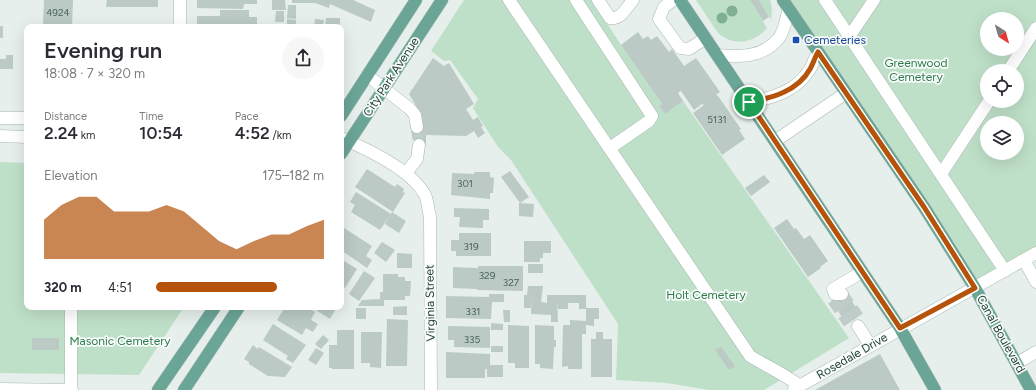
<!DOCTYPE html>
<meta charset="utf-8">
<style>
:root{--surface:#fff;--page:#f7f7f7;--text:#2b2b33;--muted:#7c7c81;--accent:#b45309}
body{margin:0;font-family:Figtree,sans-serif;background:var(--page);color:var(--text);height:100vh;display:flex;flex-direction:column;font-size:15px;white-space:nowrap}
*{box-sizing:border-box;margin:0}
p{font-size:13px;color:var(--muted)}
.icon{flex:none;width:22px;height:22px;fill:none;stroke:currentColor;stroke-width:2;stroke-linecap:round;stroke-linejoin:round}
.map{position:relative;flex:1;overflow:hidden}
.panel{position:absolute;left:24px;top:24px;width:320px;height:286px;display:flex;flex-direction:column;background:var(--surface);border-radius:8px;box-shadow:0 4px 16px #0002}
.panel>*{flex:none}
.needle{width:26px;rotate:143deg}
.tools{position:absolute;left:980px;top:12px;display:grid;gap:8px}
.tools a{display:grid;place-items:center;width:44px;height:44px;border-radius:50%;background:var(--surface);box-shadow:0 4px 16px #0002;font-size:20px}
.pin{position:absolute;display:grid;place-items:center;width:34px;height:34px;color:#fff;margin:-17px;border:2px solid #fff;border-radius:50%;box-shadow:0 1px 4px #0007}
.round{display:grid;place-items:center;flex:none;width:42px;height:42px;border-radius:21px;background:var(--page)}
.overview{display:flex;align-items:center;justify-content:space-between;height:68px;padding:0 20px}
h1{font-size:22px;font-weight:600;line-height:30px}
.stats{display:grid;grid-template-columns:repeat(3,1fr);gap:6px;height:68px;padding:4px 20px}
.stats div{display:grid;align-content:center}
.stats b{font-size:17px;font-weight:600}
.stats small{font-size:11px;font-weight:400}
.stats p{font-size:11px}
.chart{height:112px;padding:8px 20px}
.chart p{display:flex;justify-content:space-between}
.chart svg{width:100%;height:72px;margin-top:4px;fill:var(--accent);opacity:.7}
ul{padding:0 20px;list-style:none;font-size:13px}
li{display:grid;grid-template-columns:64px 48px 1fr;align-items:center;height:30px}
li i{height:10px;border-radius:5px;background:var(--accent)}
.map>svg:first-child{display:block}
</style>
<div class="map">
<svg width="1036" height="390" viewBox="0 0 1036 390">
<rect width="100%" height="100%" fill="#e6efeb"/>
<path fill="#bfe0c8" fill-rule="evenodd" d="M 464,0 L 592,0 L 621,45 L 662,104 L 659,106 L 665,114 L 683,101 L 849,338 L 764,390 L 709,390 L 667,383 L 616,380 L 618,324 L 511,160 L 498,147 L 473,108 L 478,99 L 450,60 L 444,61 L 431,51 Z
M 696,0 L 750,0 L 767,28 C 755,43 733,47 718,33 Z
M 759,0 L 770,0 L 772,8 L 771,20 Z
M 783,0 L 1036,0 L 1036,253 L 975,288 ZM 987,19 L 1017,19 L 1017,49 L 987,49 ZM 987,71 L 1017,71 L 1017,101 L 987,101 ZM 987,123 L 1017,123 L 1017,153 L 987,153 Z
M 0,162 L 27,163 L 27,307 L 184,307 L 139,375 L 0,373 Z"/>
<path fill="#bbcac4" d="M 44,0 L 73,0 L 72,25 L 43,24 Z
M 107,0 L 158,0 L 158,7 L 106,7 Z
M 197,0 L 257,0 L 257,4 L 244,4 L 243,9 L 197,8 Z
M 272,0 L 285,0 L 286,10 L 272,10 Z
M 292,0 L 353,0 L 375,10 L 371,22 L 330,4 L 329,8 L 315,3 L 292,3 Z
M 750,0 L 759,0 L 769,17 L 763,21 Z
M 288,5 L 296,5 L 296,19 L 287,18 Z
M 220,10 L 249,10 L 249,17 L 257,17 L 257,27 L 197,27 L 197,16 L 220,16 Z
M 276,11 L 284,11 L 284,22 L 275,22 Z
M 326,18 L 340,18 L 340,27 L 325,27 Z
M 287,19 L 296,20 L 296,27 L 287,27 Z
M 315,19 L 324,20 L 323,27 L 314,27 Z
M 0,26 L 3,26 L 3,38 L 0,38 Z
M 638,32 L 643,39 L 648,36 L 651,40 L 657,36 L 669,52 L 672,49 L 684,66 L 696,58 L 720,92 L 716,95 L 718,96 L 741,129 L 739,130 L 745,139 L 722,155 L 693,113 L 704,105 L 702,104 L 694,110 L 681,91 L 678,93 L 683,101 L 665,114 L 659,106 L 662,104 L 621,45 Z
M 6,55 L 13,55 L 13,69 L 0,69 L 0,59 L 6,59 Z
M 433,58 L 444,66 L 449,63 L 474,104 L 466,109 L 473,120 L 478,117 L 483,126 L 481,127 L 485,133 L 478,138 L 474,131 L 466,136 L 426,135 L 426,145 L 415,145 L 410,126 L 421,127 L 421,114 L 409,94 Z
M 367,169 L 395,187 L 397,184 L 404,189 L 403,192 L 405,193 L 393,212 L 355,187 Z
M 510,171 L 529,197 L 520,203 L 501,177 Z
M 474,172 L 490,172 L 490,177 L 494,178 L 493,193 L 490,193 L 490,199 L 451,195 L 452,173 L 474,174 Z
M 764,175 L 770,182 L 751,196 L 745,188 Z
M 356,192 L 391,214 L 380,230 L 351,212 L 355,205 L 350,202 Z
M 519,203 L 534,204 L 533,217 L 519,216 Z
M 454,208 L 489,209 L 489,220 L 483,220 L 483,228 L 459,227 L 460,217 L 454,217 Z
M 392,212 L 406,221 L 399,233 L 385,224 Z
M 787,219 L 794,229 L 796,228 L 804,239 L 810,235 L 828,261 L 820,267 L 821,268 L 808,277 L 774,228 Z
M 341,226 L 372,246 L 366,256 L 372,260 L 367,268 L 341,250 Z
M 459,233 L 491,233 L 491,256 L 456,256 L 456,251 L 451,251 L 451,240 L 459,240 Z
M 524,241 L 551,241 L 551,253 L 543,253 L 543,258 L 540,258 L 540,262 L 524,262 Z
M 382,242 L 395,250 L 386,262 L 374,253 Z
M 397,253 L 412,254 L 412,268 L 397,268 Z
M 341,259 L 357,269 L 345,288 L 341,285 Z
M 528,264 L 543,264 L 543,273 L 528,273 Z
M 478,266 L 523,266 L 523,291 L 477,290 L 477,289 L 453,288 L 453,267 L 478,268 Z
M 364,271 L 375,278 L 359,301 L 349,294 Z
M 383,274 L 398,274 L 398,277 L 405,277 L 405,281 L 411,281 L 410,296 L 405,296 L 405,300 L 384,300 L 384,306 L 358,306 L 362,300 L 380,299 L 380,292 L 383,292 Z
M 528,286 L 543,286 L 541,302 L 547,303 L 547,295 L 586,295 L 586,309 L 579,309 L 579,303 L 568,303 L 568,309 L 558,309 L 557,300 L 558,322 L 551,322 L 551,315 L 531,314 L 532,295 L 531,308 L 524,308 L 524,295 L 527,295 Z
M 845,292 L 861,314 L 847,324 L 831,301 Z
M 489,294 L 504,294 L 504,302 L 492,302 L 491,319 L 446,318 L 446,296 L 489,297 Z
M 407,306 L 407,315 L 393,315 L 393,307 Z
M 285,307 L 307,307 L 315,312 L 311,320 L 318,324 L 313,332 L 306,328 L 302,335 L 277,320 Z
M 311,307 L 337,307 L 330,319 Z
M 356,308 L 366,308 L 366,319 L 356,319 Z
M 586,308 L 599,308 L 599,319 L 594,319 L 594,326 L 586,325 L 586,334 L 582,334 L 582,369 L 568,369 L 568,366 L 562,367 L 563,325 L 570,325 L 570,320 L 586,321 Z
M 503,310 L 510,310 L 510,322 L 504,322 Z
M 387,319 L 408,320 L 407,366 L 386,366 Z
M 491,323 L 503,324 L 503,330 L 491,330 Z
M 273,324 L 306,345 L 293,363 L 286,359 L 288,356 L 263,340 Z
M 508,325 L 529,326 L 529,368 L 515,368 L 515,363 L 508,363 Z
M 535,325 L 554,326 L 554,340 L 556,340 L 556,347 L 554,347 L 553,369 L 540,368 L 540,364 L 535,364 Z
M 448,326 L 490,327 L 490,348 L 454,347 L 454,340 L 448,340 Z
M 337,330 L 354,330 L 354,369 L 332,369 L 332,368 L 329,368 L 329,345 L 337,345 Z
M 361,332 L 382,332 L 381,368 L 370,367 L 370,363 L 361,363 Z
M 596,332 L 603,332 L 603,339 L 612,339 L 612,377 L 591,377 L 591,339 L 596,339 Z
M 323,335 L 329,340 L 321,349 L 315,344 Z
M 32,338 L 59,338 L 59,350 L 32,350 Z
M 253,345 L 258,349 L 259,347 L 292,367 L 285,377 L 268,376 L 249,364 L 249,362 L 244,359 Z
M 491,346 L 503,346 L 503,352 L 491,352 Z
M 721,347 L 735,366 L 729,370 L 715,350 Z
M 316,348 L 324,353 L 316,365 L 308,360 Z
M 446,352 L 490,354 L 490,365 L 503,365 L 503,377 L 487,377 L 487,369 L 485,369 L 485,378 L 446,378 Z
M 880,354 L 900,390 L 815,390 Z"/>
<g fill="none" stroke-linecap="round" stroke-linejoin="round">
<path stroke="#bfccc8" stroke-width="12" stroke-dasharray="12 6" stroke-linecap="butt" d="M 417,127 L 419,145
M 842,294 L 858,317
M 833,300 L 849,323"/>
<g stroke="#a8b8b2" stroke-width="13">
<path id="minor" d="M 509,0 L 750,356 C 766,366 784,374 800,386
M 576,0 L 652,116 L 649,121 L 610,148
M 598,0 L 610,18 C 621,20 626,8 633,0
M 673,0 L 664,7 L 659,19 L 680,48 L 689,49 L 706,38
M 825,0 L 1005,271
M 180,27 L 180,0
M 849,37 L 874,0
M 718,55 C 740,57 763,58 779,38 C 785,30 786,18 789,8
M 1008,71 L 1036,28
M 367,75 L 410,109 L 415,115 L 417,127
M 749,102 C 773,98 797,91 810,69 C 813,64 815,57 818,52
M 0,118 L 27,118
M 0,136 L 27,137
M 341,138 C 367,149 412,170 425,195 C 428,201 428,210 430,217 L 431,390
M 775,141 L 846,93
M 406,173 L 417,159 L 419,145
M 941,174 L 989,101
M 1024,260 L 1036,282
M 842,294 L 835,294 L 833,289 L 862,272
M 858,326 L 870,345
M 1017,363 L 1036,352
M 0,389 L 72,390
M 794,389 L 1036,253
M 71,390 L 71,307"/>
</g>
<g stroke="#c2cac8" stroke-width="13">
<path id="major" d="M 680,0 L 900,328 L 935,390
M 783,0 L 924,207 L 975,288 L 1031,390
M 341,116 L 416,0
M 341,154 L 442,0
M 158,390 L 215,307
M 184,390 L 239,307"/>
</g>
<use href="#minor" stroke="#fff" stroke-width="12"/>
<use href="#major" stroke="#6aa596" stroke-width="12"/>
</g>
<g fill="#80af93">
<circle cx="732" cy="11" r="5.5"/>
<circle cx="722" cy="18" r="5.5"/>
</g>
<g fill="none" stroke-linecap="round" stroke-linejoin="round">
<g stroke="#fff" stroke-width="8">
<path id="route" d="M 818,52 L 924,207 L 975,288 L 900,328 L 749,102 C 772,98 798,91 810,69 C 813,64 815,57 818,52 Z"/>
</g>
<use href="#route" stroke="#b45309" stroke-width="5"/>
</g>
<rect fill="#1a4fb4" stroke="#f7fbf9" stroke-width="1.5" x="792" y="36" width="8" height="8" rx="2"/>
<g text-anchor="middle" dominant-baseline="central" stroke-width="3.5" stroke-linejoin="round" paint-order="stroke">
<g font-size="10" fill="#4a645c">
<text x="58" y="12">4924</text>
<text x="717" y="119">5131</text>
<text x="465" y="183">301</text>
<text x="471" y="246">319</text>
<text x="487" y="275">329</text>
<text x="511" y="282">327</text>
<text x="473" y="311">331</text>
<text x="472" y="339">335</text>
</g>
<g font-size="12" fill="#164399" stroke="#f7fbf9" text-anchor="start">
<text x="804" y="40">Cemeteries</text>
</g>
<g font-size="12" fill="#2d7a4b" stroke="#f7fbf9">
<text x="916" y="63">Greenwood<tspan x="916" dy="14">Cemetery</tspan></text>
<text x="706" y="295">Holt Cemetery</text>
<text x="120" y="341">Masonic Cemetery</text>
</g>
<g font-size="12" fill="#24423a" stroke="#f7fbf9">
<text transform="translate(391 77) rotate(-57)">City Park Avenue</text>
<text transform="translate(430 303) rotate(-91)">Virginia Street</text>
<text transform="translate(1001 334) rotate(61)">Canal Boulevard</text>
<text transform="translate(852 356) rotate(-30)">Rosedale Drive</text>
</g>
</g>
</svg>
<div class="tools">
<a><svg class="needle" viewBox="-14 -14 28 28"><path d="M0-13l5 13h-10z" fill="#e53935"/><path d="M0 13l5-13h-10z" fill="#7c7c81"/></svg></a>
<a><svg class="icon" aria-label="locate" viewBox="0 0 24 24"><circle cx="12" cy="12" r="6"/><path d="M12 2v4M12 18v4M2 12h4M18 12h4"/></svg></a>
<a><svg class="icon" aria-label="layers" viewBox="0 0 24 24"><path d="M12 4l9 5-9 5-9-5zM3 14l9 5 9-5"/></svg></a>
</div>
<div class="pin" style="left:749px;top:102px;background:#1e9e55"><svg class="icon" aria-label="arrive" viewBox="0 0 24 24"><path d="M6 21V4h12l-3 4 3 4H6"/></svg></div>
<section class="panel">
<div class="overview"><div><h1>Evening run</h1><p>18:08 · 7 × 320 m</p></div><a class="round"><svg class="icon" aria-label="share" viewBox="0 0 24 24"><path d="M12 15V3M7 8l5-5 5 5M5 13v7h14v-7"/></svg></a></div>
<div class="stats">
<div><p>Distance</p><b>2.24<small> km</small></b></div>
<div><p>Time</p><b>10:54</b></div>
<div><p>Pace</p><b>4:52<small> /km</small></b></div>
</div>
<div class="chart"><p><span>Elevation</span>175–182 m</p>
<svg viewBox="0 0 160 44" preserveAspectRatio="none"><path d="M0 44V20L10 11L20 6L30 6L40 15L50 15L60 15L70 11L80 15L90 24L100 33L110 38L120 33L130 29L140 29L150 24L160 20V44z"/></svg>
</div>
<ul>
<li><b>320 m</b>4:51<i style="width:72%"></i></li>
</ul>
</section>
</div>
